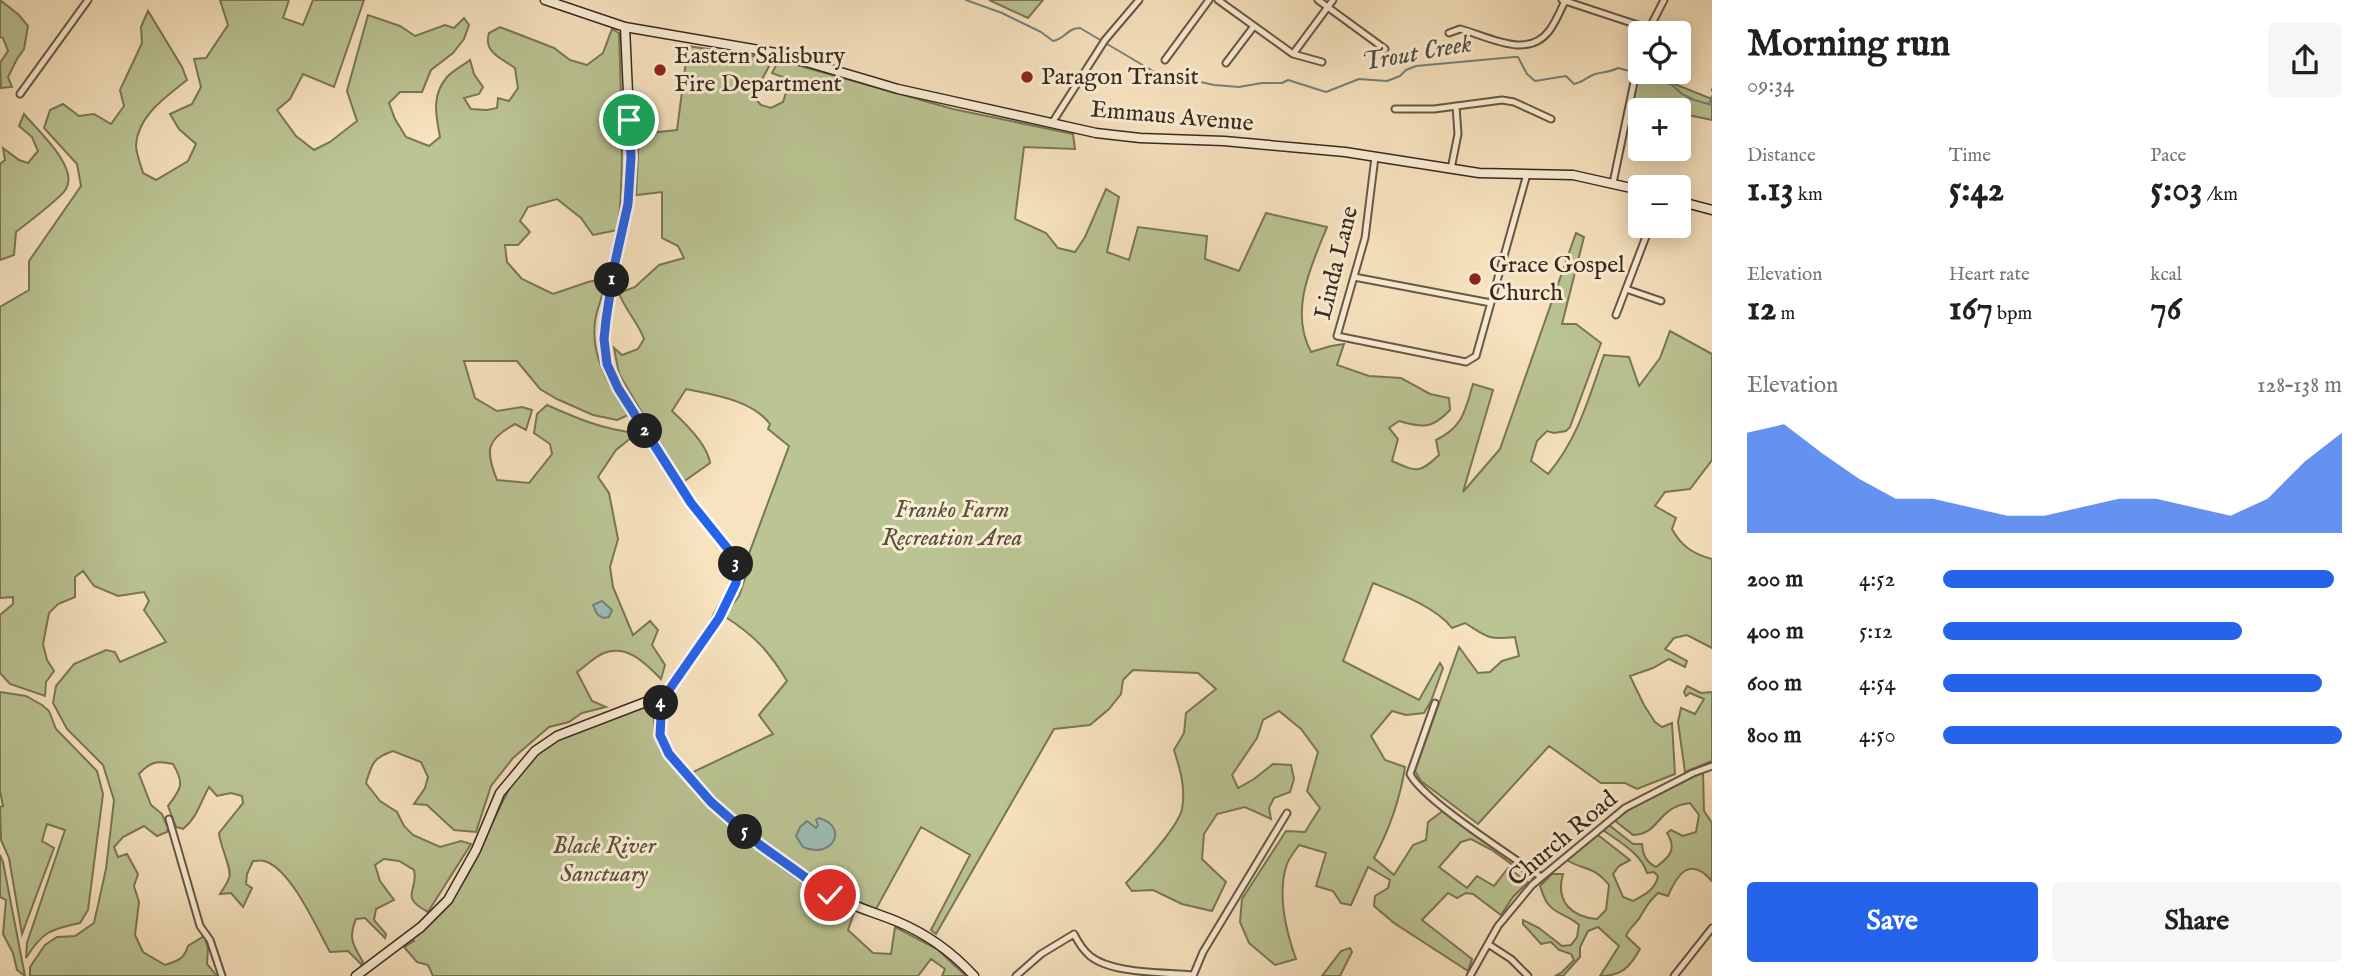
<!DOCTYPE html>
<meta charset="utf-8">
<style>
:root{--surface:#fff;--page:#f6f6f6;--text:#202124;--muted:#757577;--accent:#2563eb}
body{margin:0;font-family:"IM FELL English",serif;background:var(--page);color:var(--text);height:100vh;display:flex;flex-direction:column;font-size:26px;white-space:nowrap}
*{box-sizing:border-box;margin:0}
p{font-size:23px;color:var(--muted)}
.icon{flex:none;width:38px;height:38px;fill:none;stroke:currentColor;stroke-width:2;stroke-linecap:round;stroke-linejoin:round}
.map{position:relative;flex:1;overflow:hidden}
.side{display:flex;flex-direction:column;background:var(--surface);width:665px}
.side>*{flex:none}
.tools{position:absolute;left:1628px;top:21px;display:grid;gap:14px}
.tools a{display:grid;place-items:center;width:63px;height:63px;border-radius:7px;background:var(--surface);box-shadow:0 4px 18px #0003;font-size:35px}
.pin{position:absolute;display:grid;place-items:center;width:60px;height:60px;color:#fff;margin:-30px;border:4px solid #fff;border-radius:50%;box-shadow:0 2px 7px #0007}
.km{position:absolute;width:35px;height:35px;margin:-18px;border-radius:50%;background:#222;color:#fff;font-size:19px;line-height:35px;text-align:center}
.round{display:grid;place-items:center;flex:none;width:74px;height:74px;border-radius:7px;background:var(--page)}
.headline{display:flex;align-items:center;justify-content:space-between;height:119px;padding:0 35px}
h1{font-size:38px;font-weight:700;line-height:52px}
.figures{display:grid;grid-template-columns:repeat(3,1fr);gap:10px;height:119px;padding:7px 35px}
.figures div{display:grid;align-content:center}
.figures b{font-size:35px;font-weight:700}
.figures small{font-size:19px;font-weight:400}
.figures p{font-size:19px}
.chart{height:196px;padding:14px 35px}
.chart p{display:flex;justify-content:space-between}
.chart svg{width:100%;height:126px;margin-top:7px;fill:var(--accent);opacity:.7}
.primary-button{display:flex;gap:14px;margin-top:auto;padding:14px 35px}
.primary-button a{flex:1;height:80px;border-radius:7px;background:var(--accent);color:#fff;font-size:28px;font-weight:700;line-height:80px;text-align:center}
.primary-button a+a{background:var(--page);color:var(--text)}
ul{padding:0 35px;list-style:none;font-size:23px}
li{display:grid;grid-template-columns:112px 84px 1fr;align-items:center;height:52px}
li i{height:18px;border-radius:9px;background:var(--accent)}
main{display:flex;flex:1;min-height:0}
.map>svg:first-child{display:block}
</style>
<main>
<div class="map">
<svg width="1712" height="976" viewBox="0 0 1712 976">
<rect width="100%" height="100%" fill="#f7e3bf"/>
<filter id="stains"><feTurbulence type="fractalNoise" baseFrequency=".00286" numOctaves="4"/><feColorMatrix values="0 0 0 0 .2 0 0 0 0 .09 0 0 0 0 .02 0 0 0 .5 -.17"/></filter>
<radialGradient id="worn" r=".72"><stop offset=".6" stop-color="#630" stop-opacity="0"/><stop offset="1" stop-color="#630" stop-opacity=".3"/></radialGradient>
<path fill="#bbc493" stroke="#7a7658" stroke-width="2" d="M 0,0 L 19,15 L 28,26 L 24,49 L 17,59 L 8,77 L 12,87 L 1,88 L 0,63 L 8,51 L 3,38 L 0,37 Z
M 220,0 L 289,0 L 283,18 L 303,25 L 313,0 L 364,0 L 334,87 L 303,74 L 290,99 L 277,110 L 296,136 L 314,150 L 330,142 L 357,121 L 347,91 L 368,15 L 400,26 L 415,36 L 445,25 L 454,28 L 464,18 L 469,25 L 464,39 L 453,53 L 431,70 L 422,92 L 400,92 L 389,103 L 395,119 L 406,137 L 429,146 L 440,137 C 436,115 431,96 447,77 C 453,70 464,65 470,60 L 474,74 L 483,87 L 479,94 L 464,98 L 471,109 L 487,110 L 497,108 L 498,98 L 509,101 L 518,88 L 515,68 C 501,58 483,52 489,33 L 500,27 L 554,48 L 570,60 L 587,65 L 603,53 L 612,29 L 619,33 C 621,99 625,164 618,230 L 593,235 L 581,218 L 557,199 L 528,207 L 520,221 L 530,232 L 518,245 L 505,245 L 507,262 L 522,279 L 553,294 L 588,282 L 607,278 C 604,291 599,304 596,316 C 588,353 609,386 628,415 L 617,420 L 593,415 L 557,399 L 540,389 L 517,361 L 464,361 L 475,398 L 497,411 L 522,407 L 532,410 L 526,430 L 515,424 C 486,440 485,450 497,480 L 529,483 L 552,454 L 550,444 L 534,433 L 537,414 L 547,405 C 576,418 604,430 637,433 L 616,450 L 598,477 L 609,493 L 618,539 L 610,567 L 613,587 L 633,635 L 650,621 L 658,630 L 652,645 L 665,665 L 661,679 C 646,664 628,644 604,653 C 595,656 585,667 577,672 L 592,701 L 606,707 L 582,713 L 569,722 L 549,727 L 513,758 L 491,786 L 476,832 L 454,830 L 427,805 L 414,804 L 425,788 L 428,777 L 421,762 L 393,751 C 373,758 372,763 366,783 L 380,801 L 397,812 L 404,826 L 413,835 L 440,847 L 461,841 L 471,844 L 428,912 C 398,896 419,891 414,870 L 399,861 L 384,859 L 375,865 L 380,881 L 394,900 L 376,909 L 374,920 L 386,934 L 385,938 L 365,918 L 356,919 C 348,938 353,945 363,962 L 361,964 L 348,951 L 330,952 C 317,929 291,868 264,861 C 261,860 257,861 253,861 L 247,874 L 246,884 L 252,888 L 243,907 L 231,893 L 220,894 C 223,889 227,884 229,878 C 233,870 220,847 219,833 L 243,803 L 242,796 L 231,793 L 217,796 L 209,787 C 200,803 197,818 183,829 L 176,827 L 168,806 C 181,789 185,784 173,764 C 157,760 150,762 139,774 L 151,805 L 162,814 L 168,828 L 167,832 L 157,836 L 144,826 L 123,837 L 114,847 L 118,857 L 127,854 L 138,874 L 134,886 L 139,902 L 135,935 L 143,952 L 165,965 C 178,961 184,959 188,946 L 204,936 L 208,948 L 207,964 L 217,976 L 30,976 L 30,967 L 45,945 L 57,937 L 75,936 L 94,923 L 106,869 L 114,800 L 103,765 L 67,729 L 53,703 L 56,686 L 74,664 L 106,650 L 115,652 L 120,662 L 166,642 L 144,610 L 149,601 L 144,592 L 118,596 L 94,586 L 83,571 L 75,577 L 75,597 L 58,604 L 49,613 L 43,644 L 47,660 L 54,671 L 46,682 L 45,696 L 10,684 L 0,673 L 0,615 L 13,604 L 13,597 L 0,598 L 0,307 L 29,290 L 29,261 L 81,186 L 77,164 L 44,128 L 50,110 L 63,104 L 79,116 L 94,114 L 111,124 L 124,106 L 120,90 L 142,43 L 141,27 L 148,11 L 182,67 L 187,80 C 166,97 138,115 136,145 C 136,154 141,165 143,173 L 156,180 L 188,161 L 196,144 L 179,129 L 170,114 L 192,104 L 201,87 L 194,59 L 206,58 L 228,25 Z
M 989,0 L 1043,0 L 1028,18 Z
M 688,46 L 773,59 L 753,96 L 761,105 L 771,108 L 783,102 L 790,80 L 772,73 L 779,60 L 953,109 L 1073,134 L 1075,149 L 1024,147 L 1015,219 L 1046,233 L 1058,248 L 1075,252 L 1085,237 L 1106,189 L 1119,197 L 1107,252 L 1129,260 L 1138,227 L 1207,236 L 1205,259 L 1239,271 L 1266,213 L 1327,227 C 1311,266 1289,311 1311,352 L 1331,346 L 1344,344 L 1337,365 L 1369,376 L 1401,378 L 1430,394 L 1449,398 L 1450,410 C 1432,429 1423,428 1399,421 L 1389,428 L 1398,439 L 1392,461 C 1417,472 1419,474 1439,455 L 1436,440 C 1463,427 1465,411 1473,384 L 1493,390 L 1463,492 L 1500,449 L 1576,233 L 1584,237 L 1562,324 L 1576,324 L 1601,343 L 1570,427 L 1566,431 L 1554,433 L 1547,431 L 1537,441 L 1531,461 L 1548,474 C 1578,439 1589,397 1604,355 L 1629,357 L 1639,386 L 1660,358 L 1670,331 L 1712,354 L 1712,460 L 1690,489 L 1665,492 L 1655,506 L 1676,518 L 1672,529 C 1681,546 1693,554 1712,559 L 1712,648 L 1687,635 L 1674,638 L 1665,649 L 1687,661 L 1685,667 L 1669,659 L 1653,668 L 1630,676 L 1644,705 L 1655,722 L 1662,727 L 1672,723 L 1675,774 L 1637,789 L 1625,783 L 1601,783 L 1549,746 L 1478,824 L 1421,781 L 1415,771 L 1459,647 L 1478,673 L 1490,672 L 1502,661 L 1519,656 L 1515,637 C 1487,640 1488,637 1465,623 L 1452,628 C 1436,607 1398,593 1373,583 L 1343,661 L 1419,700 L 1440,663 L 1443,668 L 1431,701 L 1424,713 L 1406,715 L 1392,711 L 1371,736 L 1385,760 L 1405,767 C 1400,800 1390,828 1374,858 L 1394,875 L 1413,845 L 1426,840 L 1428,822 L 1444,810 L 1535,877 L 1532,879 L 1492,850 L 1471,839 L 1461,842 L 1439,867 L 1467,888 L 1477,876 L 1494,886 L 1508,868 L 1528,882 L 1513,897 L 1501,915 L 1473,894 L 1466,893 L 1457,898 L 1448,893 L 1422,920 L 1472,959 L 1468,971 L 1394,923 L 1374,906 L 1375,896 L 1388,888 L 1390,880 L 1368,867 L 1351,905 L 1341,903 L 1333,891 L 1316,886 L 1326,853 L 1299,845 C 1295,851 1289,858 1287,864 C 1277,893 1286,931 1296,959 L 1275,965 L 1249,943 L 1240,922 L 1242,899 L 1286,831 L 1305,832 L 1320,808 L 1307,791 L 1318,752 L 1301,729 L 1279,711 L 1263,720 L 1257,738 L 1232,775 L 1238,788 L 1254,779 L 1273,764 L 1291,765 L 1294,779 L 1290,792 L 1274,798 L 1269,808 L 1271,819 L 1245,807 L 1217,814 L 1204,834 L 1202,859 L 1226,882 L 1212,911 L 1182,904 L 1153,890 L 1132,891 L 1126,883 C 1140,868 1178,828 1182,809 C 1186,788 1180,769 1174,750 L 1184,733 L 1186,713 L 1216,689 L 1198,673 L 1133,670 L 1123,680 L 1121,694 L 1109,709 L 1090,725 L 1054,729 L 936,934 L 931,930 L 970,855 L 921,827 L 876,909 L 824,888 L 736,822 L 691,773 L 773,734 L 759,715 L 787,681 C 769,651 754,635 724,616 L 739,596 L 745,578 L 742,575 L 740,560 L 747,559 L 789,446 L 768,429 L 770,424 C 752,400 714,395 686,389 L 672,411 C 684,422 708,446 710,463 L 683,482 L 619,374 L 614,348 L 622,355 L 638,349 L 644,339 C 638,322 625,310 619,293 L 635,287 L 659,265 L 684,258 L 678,246 L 662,238 L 662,192 L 636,195 L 639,134 L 677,130 Z
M 1638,68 L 1640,72 L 1645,72 L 1712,99 L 1712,120 L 1678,113 L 1678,110 L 1666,110 L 1633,104 Z
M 24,114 C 38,131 79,167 66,189 C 60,199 27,223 16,232 L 14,255 L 0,260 L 0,164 L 5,160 L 3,148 L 19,160 L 28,163 L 38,151 L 32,137 L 19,126 Z
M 1687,686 L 1701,693 L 1712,692 L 1712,761 L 1685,772 L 1678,722 L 1681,708 L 1695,714 L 1704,699 L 1690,693 L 1686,696 L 1684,692 Z
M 0,692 L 26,696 L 42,705 L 49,711 L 56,729 L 97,771 L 103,794 L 88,910 L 80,923 C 51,929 42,932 26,958 L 27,943 L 65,830 L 47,824 L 42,841 L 54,848 L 22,934 L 9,858 L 1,840 L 0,807 L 3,806 L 0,791 Z
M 649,705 L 657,709 L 661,744 L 760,849 L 835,902 L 855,910 L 848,930 L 873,953 L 891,954 L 895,927 L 937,949 L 966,976 L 942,976 L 945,969 L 931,959 L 918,976 L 433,976 L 428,965 L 417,962 L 404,947 L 414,941 L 412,939 C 445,915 466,882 482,846 C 499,810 512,772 545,747 C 568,730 620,715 649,705 Z
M 1703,772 L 1704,811 L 1712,823 L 1712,881 C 1690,856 1678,873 1668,896 L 1658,893 C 1647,904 1648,904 1640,917 C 1636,924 1629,928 1626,936 L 1640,949 C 1630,967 1622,976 1600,976 L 1619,946 L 1598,927 L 1588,931 L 1580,947 L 1580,957 L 1563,976 L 1555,976 L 1561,973 L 1574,960 L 1571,954 L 1559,950 L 1551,942 L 1541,944 L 1523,924 L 1523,920 L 1539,928 L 1562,946 L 1571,945 L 1577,937 L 1579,925 C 1570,916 1555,914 1548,904 C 1544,899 1542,891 1540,886 L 1552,874 L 1563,874 C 1555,902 1572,917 1597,919 L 1606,910 L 1609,885 C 1593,865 1584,871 1567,860 L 1598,835 L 1630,860 L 1619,866 L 1613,874 L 1623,897 L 1633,901 C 1644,895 1656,889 1658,876 L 1654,872 L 1647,873 C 1641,853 1619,842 1603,830 L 1609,825 L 1633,844 L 1642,844 C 1643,855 1646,862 1656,867 C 1670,857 1677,849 1667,833 L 1671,830 L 1683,836 L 1696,832 L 1699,815 L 1690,803 C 1656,807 1661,834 1633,835 L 1614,820 L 1633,807 Z
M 0,855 L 3,862 L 25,976 L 17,970 L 13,953 L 3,934 L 6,900 L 0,897 Z
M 1350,948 L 1352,952 L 1340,976 L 1322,976 L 1341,951 Z"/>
<path fill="#9ebdb7" stroke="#75827a" stroke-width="2" d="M 602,601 L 612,610 L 609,617 L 603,618 L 597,614 L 593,605 Z
M 819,818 C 850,827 832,860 803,847 L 796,836 L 800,827 L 807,821 L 816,828 L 818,825 L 816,820 Z"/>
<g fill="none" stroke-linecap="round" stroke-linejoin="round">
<path stroke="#75827a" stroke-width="2" d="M 966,0 L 1002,13 L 1041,32 L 1053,41 C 1065,39 1067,28 1080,28 L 1163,77 L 1187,79 L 1214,85 L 1239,87 L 1262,83 L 1282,83 L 1288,80 L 1326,92 L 1359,79 L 1387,81 L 1400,76 L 1406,70 L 1416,66 L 1514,57 L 1518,57 L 1527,74 L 1535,81 L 1566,76 L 1574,84 C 1582,83 1587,77 1595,74 C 1604,72 1610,72 1618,68 L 1653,77 L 1672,85 L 1682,94 L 1694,100 L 1712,105
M 1712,89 L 1712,91
M 1709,104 L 1712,96"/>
<g stroke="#685846" stroke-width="9">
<path id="street" d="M 1218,0 L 1293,54 L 1322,62
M 1318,0 L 1385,49
M 1562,0 L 1650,29
M 1449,33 L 1460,29 C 1488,36 1527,60 1549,31 C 1556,22 1560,11 1565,1
M 1647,33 L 1664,0
M 1293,54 L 1333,0
M 1165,60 L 1209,0
M 1226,63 L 1254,26
M 20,94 L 88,0
M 1395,109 L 1434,109 L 1502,100 L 1514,102 L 1551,119
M 1052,123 L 1105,40 L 1139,0
M 1375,157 L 1365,238 L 1337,336 L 1466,362 L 1476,356 L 1527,174
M 1451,169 L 1458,134 L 1456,106
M 1613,183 L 1640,53
M 1354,277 L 1491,303
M 1626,289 L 1661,301
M 1616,315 L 1650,226
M 1435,703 L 1410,774 C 1423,800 1513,857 1541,877
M 169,819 L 200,926 L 210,940 L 222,976
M 1488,944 L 1511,959 L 1528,976
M 1016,976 L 1041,954 L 1074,934 C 1078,942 1083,950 1090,956 C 1112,974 1165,972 1193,975
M 1193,976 L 1203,952 L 1287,813
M 1470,976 L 1498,926 L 1532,885 L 1625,808 L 1693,773 L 1712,766
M 1674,976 L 1712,928"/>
</g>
<g stroke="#38291e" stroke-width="11">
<path id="secondary" d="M 545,0 L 625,27 L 776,53 L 898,89 L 1096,133 L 1140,138 L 1224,141 L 1345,152 L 1479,173 L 1573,175 L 1640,190
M 1678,201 L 1712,210
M 664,695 C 657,710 657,732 664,747 C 670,758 680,766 688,776 C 727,819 772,859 822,890 C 844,904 871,911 896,921 C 925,933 953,953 974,976
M 356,976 L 421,927 L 448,900 L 476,850 L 500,793 L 535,751 L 557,736 L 664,695 L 706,638 L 736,583 L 737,566 L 732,554 L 691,503 L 618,388 L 605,356 L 606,320 L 630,187 L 630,137 L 625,27"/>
</g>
<use href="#street" stroke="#faedd5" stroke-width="5"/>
<use href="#secondary" stroke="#faedd5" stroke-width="8"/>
</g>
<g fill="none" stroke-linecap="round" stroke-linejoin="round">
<g stroke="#fff" stroke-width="14">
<path id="route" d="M 629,120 L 631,157 L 628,204 L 614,267 L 606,320 L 604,339 L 607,364 L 618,388 L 691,503 L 732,554 L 738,572 L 736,583 L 719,618 L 662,700 L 660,735 L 669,754 L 711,802 L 760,845 L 830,895"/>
</g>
<use href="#route" stroke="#2563eb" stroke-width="9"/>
</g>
<g fill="#8f2418" stroke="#faedd5" stroke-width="2.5">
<circle cx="660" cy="70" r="7"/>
<circle cx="1027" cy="77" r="7"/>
<circle cx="1475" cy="279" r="7"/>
</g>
<g text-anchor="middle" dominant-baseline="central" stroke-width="6" stroke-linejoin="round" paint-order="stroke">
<g font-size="24" fill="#38291e" stroke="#faedd5" text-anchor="start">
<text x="674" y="56">Eastern Salisbury<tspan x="674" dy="28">Fire Department</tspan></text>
<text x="1041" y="77">Paragon Transit</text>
<text x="1489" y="265">Grace Gospel<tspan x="1489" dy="28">Church</tspan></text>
</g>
<g font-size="24" fill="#38291e" stroke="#faedd5">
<text transform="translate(1172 117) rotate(5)">Emmaus Avenue</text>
<text transform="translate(1337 263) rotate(-76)">Linda Lane</text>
<text transform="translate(1563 839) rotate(-40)">Church Road</text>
</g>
<g font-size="24" font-style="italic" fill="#59503b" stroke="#faedd5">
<text x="952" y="510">Franko Farm<tspan x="952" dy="28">Recreation Area</tspan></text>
<text x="604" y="846">Black River<tspan x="604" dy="28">Sanctuary</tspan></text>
</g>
<g font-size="26" font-style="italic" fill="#524e44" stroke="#faedd5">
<text transform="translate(1417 53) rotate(-10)">Trout Creek</text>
</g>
</g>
<rect width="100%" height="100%" filter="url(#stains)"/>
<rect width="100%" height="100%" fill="url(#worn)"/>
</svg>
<div class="tools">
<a><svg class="icon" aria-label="locate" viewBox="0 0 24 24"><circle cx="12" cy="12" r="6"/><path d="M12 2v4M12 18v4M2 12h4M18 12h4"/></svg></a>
<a>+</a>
<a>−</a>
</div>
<div class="pin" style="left:629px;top:120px;background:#1e9e55"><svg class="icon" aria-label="arrive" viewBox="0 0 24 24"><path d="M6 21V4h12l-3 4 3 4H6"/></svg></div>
<div class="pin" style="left:830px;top:895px;background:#d93025"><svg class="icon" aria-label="check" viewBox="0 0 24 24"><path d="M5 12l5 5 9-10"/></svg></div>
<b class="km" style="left:612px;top:280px">1</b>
<b class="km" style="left:645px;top:431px">2</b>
<b class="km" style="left:736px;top:564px">3</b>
<b class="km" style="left:661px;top:703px">4</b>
<b class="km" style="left:745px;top:832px">5</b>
</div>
<section class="side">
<div class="headline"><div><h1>Morning run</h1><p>09:34</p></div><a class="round"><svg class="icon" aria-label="share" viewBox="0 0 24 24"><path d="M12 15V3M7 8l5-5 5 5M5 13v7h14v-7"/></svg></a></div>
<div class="figures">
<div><p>Distance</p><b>1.13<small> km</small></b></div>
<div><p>Time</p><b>5:42</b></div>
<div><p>Pace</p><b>5:03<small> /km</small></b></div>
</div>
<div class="figures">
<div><p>Elevation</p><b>12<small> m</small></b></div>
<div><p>Heart rate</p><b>167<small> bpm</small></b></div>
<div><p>kcal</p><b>76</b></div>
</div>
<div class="chart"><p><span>Elevation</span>128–138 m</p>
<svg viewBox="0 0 160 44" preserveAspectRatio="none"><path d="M0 44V9L10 6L20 16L30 25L40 32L50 32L60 35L70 38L80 38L90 35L100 32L110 32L120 35L130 38L140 32L150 19L160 9V44z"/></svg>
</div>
<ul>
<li><b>200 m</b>4:52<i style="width:98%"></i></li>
<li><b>400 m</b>5:12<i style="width:75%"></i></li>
<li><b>600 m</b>4:54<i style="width:95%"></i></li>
<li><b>800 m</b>4:50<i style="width:100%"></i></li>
</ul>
<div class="primary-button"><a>Save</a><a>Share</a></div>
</section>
</main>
